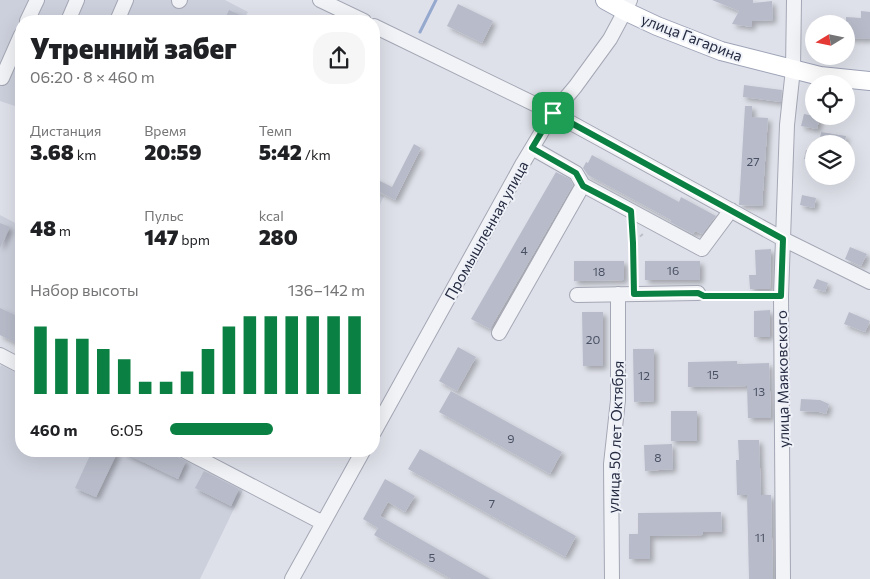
<!DOCTYPE html>
<html lang="ru">
<meta charset="utf-8">
<style>
:root{--surface:#fff;--page:#f6f6f6;--text:#202124;--muted:#757577;--accent:#0b8043}
body{margin:0;font-family:Commissioner,sans-serif;background:var(--page);color:var(--text);height:100vh;display:flex;flex-direction:column;font-size:19px;white-space:nowrap}
*{box-sizing:border-box;margin:0}
p{font-size:16px;color:var(--muted)}
.icon{flex:none;width:28px;height:28px;fill:none;stroke:currentColor;stroke-width:2;stroke-linecap:round;stroke-linejoin:round}
.map{position:relative;flex:1;overflow:hidden}
.panel{position:absolute;left:15px;top:15px;width:365px;height:442px;display:flex;flex-direction:column;background:var(--surface);border-radius:20px;box-shadow:0 5px 20px #0002}
.panel>*{flex:none}
.needle{width:32px;rotate:260deg}
.buttons{position:absolute;left:805px;top:15px;display:grid;gap:10px}
.buttons a{display:grid;place-items:center;width:50px;height:50px;border-radius:50%;background:var(--surface);box-shadow:0 5px 20px #0002;font-size:25px}
.pin{position:absolute;display:grid;place-items:center;width:42px;height:42px;color:#fff;margin:-21px;border-radius:10px;box-shadow:0 2px 8px #0006}
.round{display:grid;place-items:center;flex:none;width:52px;height:52px;border-radius:20px;background:var(--page)}
.overview{display:flex;align-items:center;justify-content:space-between;height:85px;padding:0 15px}
h1{font-size:28px;font-weight:800;line-height:38px}
.stats{display:grid;grid-template-columns:repeat(3,1fr);gap:8px;height:85px;padding:5px 15px}
.stats div{display:grid;align-content:center}
.stats b{font-size:21px;font-weight:800}
.stats small{font-size:14px;font-weight:400}
.stats p{font-size:14px}
.chart{height:140px;padding:10px 15px}
.chart p{display:flex;justify-content:space-between}
.chart svg{width:100%;height:90px;margin-top:5px;stroke:var(--accent);stroke-width:6}
ul{padding:0 15px;list-style:none;font-size:16px}
li{display:grid;grid-template-columns:80px 60px 1fr;align-items:center;height:38px}
li i{height:12px;border-radius:6px;background:var(--accent)}
.map>svg:first-child{display:block}
</style>
<div class="map">
<svg width="870" height="579" viewBox="0 0 870 579">
<defs>
<filter id="shadow"><feDropShadow dx="3.5" dy="3.5" stdDeviation="2.5" flood-color="#0004"/></filter>
</defs>
<rect width="100%" height="100%" fill="#dfe1ea"/>
<path fill="#ccd0dc" d="M 0,0 L 225,0 L 248,12 L 243,21 L 21,21 L 21,100 L 18,107 L 0,101 Z
M 374,191 L 384,196 L 374,217 Z
M 0,215 L 21,226 L 21,345 L 0,335 Z
M 1,365 L 21,375 L 21,451 L 179,451 L 246,484 L 200,579 L 0,579 L 0,367 Z"/>
<g fill="none" stroke-linecap="round" stroke-linejoin="round">
<path stroke="#95a9ce" stroke-width="3" d="M 420,32 L 436,0"/>
</g>
<path fill="#b8bcca" filter="url(#shadow)" d="M 712,0 L 753,0 L 753,3 L 772,1 L 773,20 L 752,21 L 752,27 L 732,24 L 739,11 Z
M 458,4 L 493,21 L 482,43 L 447,26 Z
M 229,10 L 253,21 L 224,21 Z
M 861,11 L 870,12 L 870,39 L 846,38 L 846,17 L 861,18 Z
M 744,85 L 782,90 L 781,102 L 743,97 Z
M 745,106 L 752,106 L 752,117 L 768,118 L 762,206 L 739,205 Z
M 804,114 L 820,117 L 817,129 L 801,126 Z
M 821,132 L 846,136 L 844,144 L 819,144 Z
M 414,144 L 421,148 L 395,200 L 374,189 L 374,178 L 392,187 Z
M 806,150 L 814,151 L 814,161 L 804,159 Z
M 592,155 L 679,202 L 681,197 L 716,216 L 702,234 L 695,231 L 693,234 L 670,222 L 671,220 L 588,175 L 583,168 L 586,162 L 588,163 Z
M 556,172 L 570,179 L 573,185 L 490,329 L 471,319 Z
M 802,195 L 816,198 L 814,208 L 800,205 Z
M 0,223 L 10,227 L 0,248 Z
M 850,247 L 867,254 L 861,266 L 845,259 Z
M 771,249 L 770,289 L 750,289 L 749,275 L 756,275 L 755,250 Z
M 574,261 L 624,261 L 624,280 L 574,281 Z
M 645,261 L 700,261 L 700,280 L 645,280 Z
M 817,279 L 828,283 L 825,292 L 813,288 Z
M 0,308 L 21,318 L 21,345 L 0,335 Z
M 770,310 L 770,337 L 754,337 L 754,311 Z
M 582,312 L 603,312 L 603,366 L 583,366 Z
M 849,312 L 870,321 L 865,332 L 844,324 Z
M 458,347 L 476,357 L 457,391 L 439,381 Z
M 633,349 L 654,349 L 654,401 L 634,402 Z
M 737,361 L 737,364 L 769,363 L 771,418 L 748,418 L 747,386 L 688,387 L 688,362 Z
M 451,391 L 562,452 L 550,474 L 439,412 Z
M 801,399 L 820,400 L 829,404 L 826,414 L 819,412 L 800,411 Z
M 671,411 L 697,411 L 697,441 L 671,441 Z
M 738,440 L 759,440 L 761,495 L 771,495 L 773,579 L 749,579 L 747,495 L 737,495 L 736,460 L 739,460 Z
M 672,444 L 673,469 L 645,471 L 644,445 Z
M 420,449 L 576,536 L 565,557 L 408,469 Z
M 92,451 L 118,451 L 96,497 L 75,488 Z
M 120,451 L 165,451 L 186,461 L 178,479 Z
M 204,471 L 239,489 L 231,506 L 195,488 Z
M 385,479 L 415,496 L 405,512 L 388,502 L 380,516 L 490,579 L 451,579 L 374,535 L 378,528 L 363,519 Z
M 721,512 L 722,532 L 703,532 L 703,535 L 650,536 L 650,559 L 629,559 L 629,534 L 638,534 L 638,513 Z"/>
<g fill="none" stroke-linecap="round" stroke-linejoin="round">
<g stroke="#a4a7b4" stroke-width="16">
<path id="minor" d="M 320,0 L 364,21
M 179,1 L 180,0
M 27,21 L 37,0
M 68,21 L 77,0
M 117,21 L 126,0
M 374,26 L 553,113 L 783,239 L 870,282
M 2,78 L 21,35
M 583,185 L 702,249 L 731,210
M 577,295 L 698,293
M 499,333 L 583,185 L 576,173 L 532,148
M 0,355 L 21,366
M 374,432 L 523,163 L 553,113 L 575,87 L 610,39 L 625,11 L 630,0
M 185,451 L 323,523
M 292,579 L 363,451
M 612,579 L 611,464 L 618,400 L 618,294
M 783,579 L 781,296 L 787,125 L 793,69 L 794,0"/>
</g>
<g stroke="#9da3b7" stroke-width="20">
<path id="major" d="M 605,0 L 625,11 L 657,26 L 721,51 L 820,76 L 870,81"/>
</g>
<path stroke="#bdbfc8" stroke-width="2" stroke-dasharray="4 4" stroke-linecap="butt" d="M 632,224 L 634,281
M 634,242 L 645,232
M 708,296 L 769,296"/>
<use href="#minor" stroke="#f2f3f7" stroke-width="14"/>
<use href="#major" stroke="#fff" stroke-width="18"/>
</g>
<g fill="none" stroke-linecap="round" stroke-linejoin="round">
<g stroke="#fff" stroke-width="10">
<path id="route" d="M 553,113 L 783,239 L 781,296 L 704,296 L 698,293 L 634,294 L 633,243 L 631,211 L 583,186 L 576,173 L 532,148 Z"/>
</g>
<use href="#route" stroke="#0b8043" stroke-width="6"/>
</g>
<g text-anchor="middle" dominant-baseline="central" stroke-width="4" stroke-linejoin="round" paint-order="stroke">
<g font-size="12" fill="#4a5064">
<text x="753" y="161">27</text>
<text x="524" y="250">4</text>
<text x="673" y="270">16</text>
<text x="599" y="271">18</text>
<text x="593" y="339">20</text>
<text x="713" y="374">15</text>
<text x="644" y="375">12</text>
<text x="759" y="391">13</text>
<text x="511" y="438">9</text>
<text x="658" y="457">8</text>
<text x="492" y="503">7</text>
<text x="760" y="537">11</text>
<text x="432" y="557">5</text>
</g>
<g font-size="15" fill="#262c42" stroke="#eef1f7">
<text transform="translate(692 37) rotate(21)">улица Гагарина</text>
<text transform="translate(486 230) rotate(-61)">Промышленная улица</text>
<text transform="translate(782 379) rotate(-91)">улица Маяковского</text>
<text transform="translate(615 437) rotate(-88)">улица 50 лет Октября</text>
</g>
</g>
</svg>
<div class="buttons">
<a><svg class="needle" viewBox="-14 -14 28 28"><path d="M0-13l5 13h-10z" fill="#e53935"/><path d="M0 13l5-13h-10z" fill="#757577"/></svg></a>
<a><svg class="icon" aria-label="locate" viewBox="0 0 24 24"><circle cx="12" cy="12" r="6"/><path d="M12 2v4M12 18v4M2 12h4M18 12h4"/></svg></a>
<a><svg class="icon" aria-label="layers" viewBox="0 0 24 24"><path d="M12 4l9 5-9 5-9-5zM3 14l9 5 9-5"/></svg></a>
</div>
<div class="pin" style="left:553px;top:113px;background:#1e9e55"><svg class="icon" aria-label="arrive" viewBox="0 0 24 24"><path d="M6 21V4h12l-3 4 3 4H6"/></svg></div>
<section class="panel">
<div class="overview"><div><h1>Утренний забег</h1><p>06:20 · 8 × 460 m</p></div><a class="round"><svg class="icon" aria-label="share" viewBox="0 0 24 24"><path d="M12 15V3M7 8l5-5 5 5M5 13v7h14v-7"/></svg></a></div>
<div class="stats">
<div><p>Дистанция</p><b>3.68<small> km</small></b></div>
<div><p>Время</p><b>20:59</b></div>
<div><p>Темп</p><b>5:42<small> /km</small></b></div>
</div>
<div class="stats">
<div><b>48<small> m</small></b></div>
<div><p>Пульс</p><b>147<small> bpm</small></b></div>
<div><p>kcal</p><b>280</b></div>
</div>
<div class="chart"><p><span>Набор высоты</span>136–142 m</p>
<svg viewBox="0 0 160 44" preserveAspectRatio="none"><path d="M5 44V11M15 44V17M25 44V17M35 44V22M45 44V27M55 44V38M65 44V38M75 44V33M85 44V22M95 44V11M105 44V6M115 44V6M125 44V6M135 44V6M145 44V6M155 44V6"/></svg>
</div>
<ul>
<li><b>460 m</b>6:05<i style="width:53%"></i></li>
</ul>
</section>
</div>
